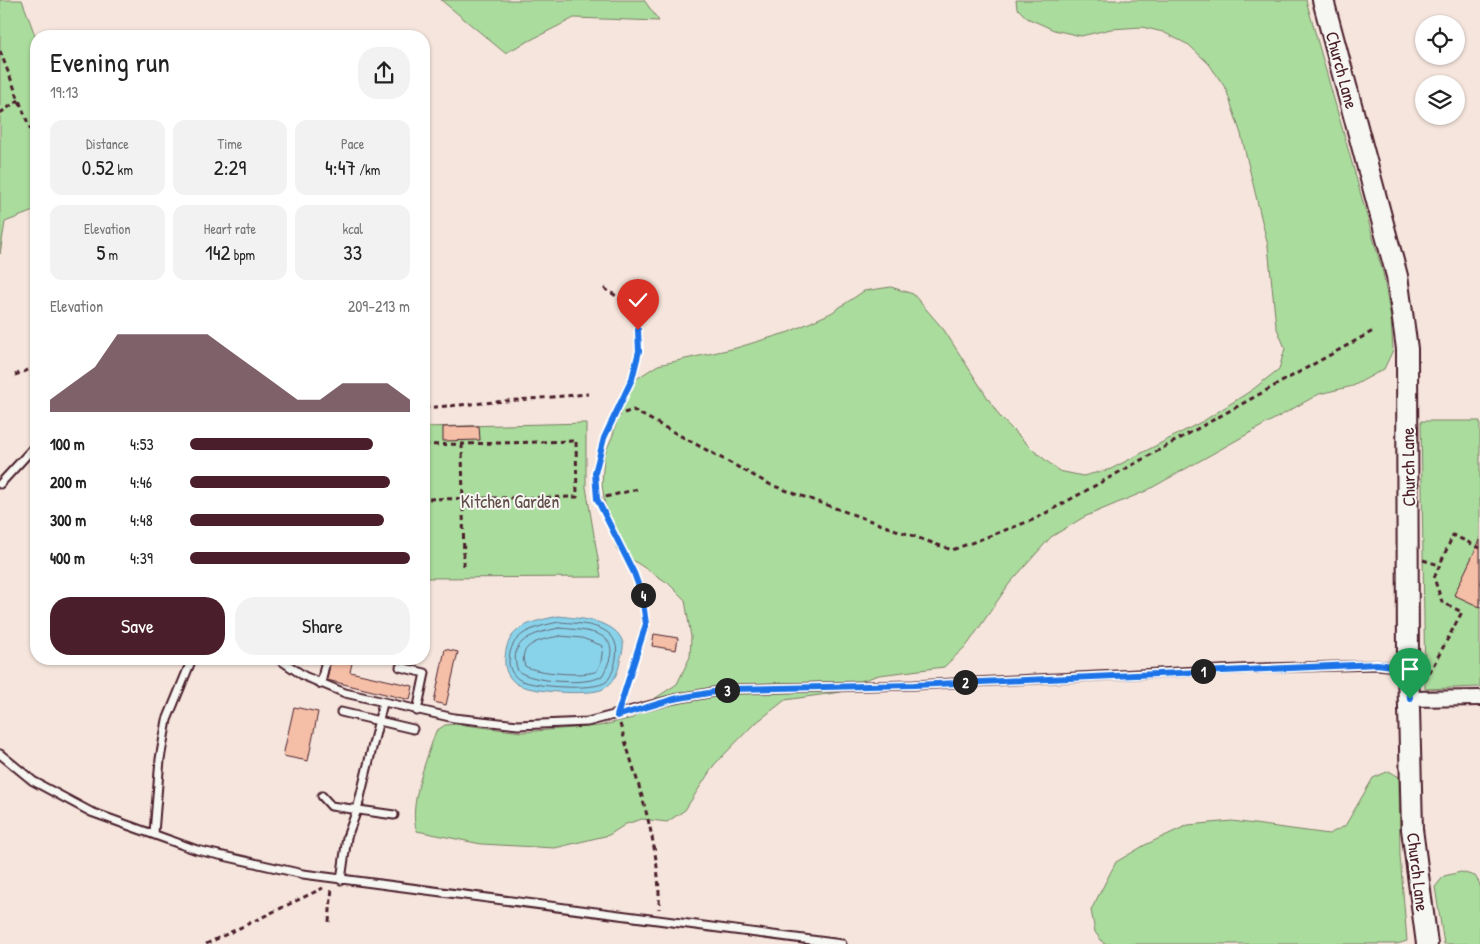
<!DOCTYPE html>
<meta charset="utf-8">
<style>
:root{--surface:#fff;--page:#f2f2f2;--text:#222;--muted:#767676;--accent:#4a1f2b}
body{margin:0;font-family:"Patrick Hand",sans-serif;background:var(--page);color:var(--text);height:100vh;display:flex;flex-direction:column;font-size:19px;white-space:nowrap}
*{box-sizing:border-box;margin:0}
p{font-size:16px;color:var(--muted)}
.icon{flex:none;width:28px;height:28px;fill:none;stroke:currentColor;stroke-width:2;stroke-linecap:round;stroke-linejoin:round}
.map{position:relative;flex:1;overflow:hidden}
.drawer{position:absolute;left:30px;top:30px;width:400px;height:635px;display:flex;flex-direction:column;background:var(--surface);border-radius:20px;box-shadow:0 1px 4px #0004}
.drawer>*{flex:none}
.tools{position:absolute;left:1415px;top:15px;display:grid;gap:10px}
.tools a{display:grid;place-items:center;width:50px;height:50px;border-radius:50%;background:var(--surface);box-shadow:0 1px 4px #0004;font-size:25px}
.pin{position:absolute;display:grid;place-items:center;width:42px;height:42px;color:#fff;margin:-51px -21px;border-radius:50% 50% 50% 0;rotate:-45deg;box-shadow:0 0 5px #0007}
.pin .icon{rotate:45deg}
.km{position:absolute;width:25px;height:25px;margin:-12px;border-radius:50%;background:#222;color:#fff;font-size:14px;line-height:25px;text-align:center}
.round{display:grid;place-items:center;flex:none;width:52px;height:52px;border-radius:20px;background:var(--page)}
.head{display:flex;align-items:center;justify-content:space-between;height:85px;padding:0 20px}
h1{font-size:28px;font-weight:600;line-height:38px}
.stats{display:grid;grid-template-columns:repeat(3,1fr);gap:8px;height:85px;padding:5px 20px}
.stats div{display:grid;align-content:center;border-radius:12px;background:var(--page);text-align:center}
.stats b{font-size:21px;font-weight:600}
.stats small{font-size:14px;font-weight:400}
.stats p{font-size:14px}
.chart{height:140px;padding:10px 20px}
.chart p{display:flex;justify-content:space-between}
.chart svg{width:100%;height:90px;margin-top:5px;fill:var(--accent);opacity:.7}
.cta{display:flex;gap:10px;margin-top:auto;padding:10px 20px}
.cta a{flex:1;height:58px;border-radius:20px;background:var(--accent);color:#fff;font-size:20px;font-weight:600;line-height:58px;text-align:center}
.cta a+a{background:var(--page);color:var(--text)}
ul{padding:0 20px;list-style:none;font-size:16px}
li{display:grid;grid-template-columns:80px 60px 1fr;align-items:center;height:38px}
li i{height:12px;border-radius:6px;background:var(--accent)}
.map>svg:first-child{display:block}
</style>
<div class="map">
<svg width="1480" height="944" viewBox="0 0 1480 944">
<rect width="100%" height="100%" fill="#f5e5dc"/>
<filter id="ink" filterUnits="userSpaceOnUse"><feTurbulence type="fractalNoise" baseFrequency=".02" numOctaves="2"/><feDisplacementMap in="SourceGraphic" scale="10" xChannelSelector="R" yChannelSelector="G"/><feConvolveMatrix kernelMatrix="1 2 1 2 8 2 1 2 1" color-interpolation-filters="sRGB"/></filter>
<g filter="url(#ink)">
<path fill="#aadc9d" stroke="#7a7e64" d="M 0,0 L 22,0 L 36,38 L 36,210 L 5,222 L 0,254 Z
M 441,0 L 644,0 L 659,21 L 574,18 L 505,53 Z
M 1016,0 L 1306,0 L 1383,273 L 1391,319 L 1393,350 L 1384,369 L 1353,386 L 1319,394 L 1146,491 L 1084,517 L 1051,537 L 1009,584 L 968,644 L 944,667 L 879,675 L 858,682 L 841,692 L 785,700 L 752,726 L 714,765 L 685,810 L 667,822 L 642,819 L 626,824 L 609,835 L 555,848 L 481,844 L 417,831 C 407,808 428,755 436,731 L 445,725 L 456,724 L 522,732 L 599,726 L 633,718 L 651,701 L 677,684 L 690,657 L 691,637 L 685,600 L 668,583 L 617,550 L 607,517 L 602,485 L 604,455 L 613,435 L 622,399 L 636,379 L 658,365 L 736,348 L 789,332 L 831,313 L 864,291 L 891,287 L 913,294 L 944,330 L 1000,417 L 1033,450 L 1059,471 L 1083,476 L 1111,469 L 1205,420 L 1252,390 L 1279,369 L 1285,348 L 1276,326 L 1268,246 L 1241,134 L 1226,89 L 1209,64 L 1189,45 L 1163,32 L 1142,27 L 1111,29 L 1081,36 L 1054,30 L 1027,18 L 1017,8 Z
M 1421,421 L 1480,421 L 1480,687 L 1425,689 Z
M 586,423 L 586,487 L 601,577 L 424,578 L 424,427 Z
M 1389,771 L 1399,777 L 1400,856 L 1407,941 L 1397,944 L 1104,944 L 1095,932 L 1091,910 L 1116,862 L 1145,845 L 1188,825 L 1232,821 L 1329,834 L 1345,826 L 1373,778 Z
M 1461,872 L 1475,876 L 1480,884 L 1480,944 L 1444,944 L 1435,887 L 1444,876 Z"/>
<path fill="#89d3ea" stroke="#708b9e" d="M 559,616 C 579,619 616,619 623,643 C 624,648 621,656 620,662 C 618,673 613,684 603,689 C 590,696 529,692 517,684 C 508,678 504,669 505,658 C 507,625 532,622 559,616 Z"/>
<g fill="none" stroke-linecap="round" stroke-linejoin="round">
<path stroke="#636777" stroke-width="1" d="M 559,622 C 584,624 622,624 616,658 C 615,665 612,676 606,682 C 594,691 534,687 520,680 C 514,677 509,669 509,662 C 509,632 535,627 559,622 Z
M 559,628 C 595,631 627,633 602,676 C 588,686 532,682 518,671 C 506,639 536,633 559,628 Z
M 560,636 L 582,638 L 603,646 L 601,662 L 597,671 C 586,677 535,673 525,666 C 516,643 544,639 560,636 Z"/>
</g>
<path fill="#f4bea7" stroke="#4a1f2b" d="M 479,426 L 480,440 L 443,441 L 443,427 Z
M 1480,540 L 1480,607 L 1454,595 Z
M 654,634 L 678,638 L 676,650 L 652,646 Z
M 445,649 L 458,652 L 446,705 L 434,702 Z
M 331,659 L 353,659 L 350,672 L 413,686 L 410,700 L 327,680 Z
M 294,707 L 318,712 L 308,761 L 283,756 Z"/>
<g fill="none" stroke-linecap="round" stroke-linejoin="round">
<g stroke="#4a1f2b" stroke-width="11">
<path id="lane" d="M 0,484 L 36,445
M 279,659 L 304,676 L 345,693 L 454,718 L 518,725 L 587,722 L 674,699 L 731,689 L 914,685 L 1260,668 L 1377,665 L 1407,668
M 400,667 L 425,673 L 417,711
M 321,684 L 326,659
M 341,712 L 413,729
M 0,754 L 33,781 L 91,812 L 197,850 L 303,874 L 842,944
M 322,796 L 331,806 L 394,815
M 154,833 L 160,759 L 167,720 L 192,659
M 341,880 L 347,837 L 357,810 L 383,703"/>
</g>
<g stroke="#4a1f2b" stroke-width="18">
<path id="street" d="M 1409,699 L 1480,698"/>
</g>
<g stroke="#4a1f2b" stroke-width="24">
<path id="secondary" d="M 1323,0 L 1397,276 L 1407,349 L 1408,668 L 1412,829 L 1427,944"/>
</g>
<path stroke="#4a1f2b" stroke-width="3" stroke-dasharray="5 4" stroke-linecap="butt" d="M 0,51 L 36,144
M 0,113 L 19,100
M 604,288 C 611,293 621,298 626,305 C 653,337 632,384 615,415
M 15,375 L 36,367
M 424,408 L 588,394
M 462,444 L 464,569
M 424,445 L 576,441 L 577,497 L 424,499
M 597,499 L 638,489
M 1423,560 L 1439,565
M 1425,681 L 1462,612 L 1442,602 L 1434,578 L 1453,535 L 1480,548
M 620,703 L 646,624 L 642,595 L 634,573 L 597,499 L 595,473 L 598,455 L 615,416 L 633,410 L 771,485 L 952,550 L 1035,519 L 1373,331
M 620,724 C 638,785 661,845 659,909
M 329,922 L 332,887
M 206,944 L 323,888"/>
<use href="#lane" stroke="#f6f6f2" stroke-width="7"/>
<use href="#street" stroke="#f6f6f2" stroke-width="14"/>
<use href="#secondary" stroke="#f6f6f2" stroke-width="20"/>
</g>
</g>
<g fill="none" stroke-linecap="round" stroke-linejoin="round" filter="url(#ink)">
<g stroke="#fff" stroke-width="10">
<path id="route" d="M 638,330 L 639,351 L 632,379 L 604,438 L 595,473 L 597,499 L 634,573 L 642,595 L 646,624 L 617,716 L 674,699 L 731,689 L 914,685 L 1377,664 L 1408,668 L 1410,699"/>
</g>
<use href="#route" stroke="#1a73e8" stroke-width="6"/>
</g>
<g text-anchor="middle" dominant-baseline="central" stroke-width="4" stroke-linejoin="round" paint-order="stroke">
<g font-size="18" fill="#4a1f2b" stroke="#f6f6f2">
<text transform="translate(1342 70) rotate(75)">Church Lane</text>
<text transform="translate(1408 467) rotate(-91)">Church Lane</text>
<text transform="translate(1418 872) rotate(83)">Church Lane</text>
</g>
<g font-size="18" fill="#624e48" stroke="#f6f6f2">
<text x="510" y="501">Kitchen Garden</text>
</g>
</g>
</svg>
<div class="tools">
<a><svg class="icon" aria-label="locate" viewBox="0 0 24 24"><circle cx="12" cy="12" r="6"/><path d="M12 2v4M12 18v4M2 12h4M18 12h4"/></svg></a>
<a><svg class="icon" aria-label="layers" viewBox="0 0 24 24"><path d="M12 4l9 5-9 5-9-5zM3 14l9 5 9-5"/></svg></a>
</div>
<div class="pin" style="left:1410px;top:699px;background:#1e9e55"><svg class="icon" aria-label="arrive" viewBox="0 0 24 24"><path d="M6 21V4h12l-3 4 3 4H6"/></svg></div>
<div class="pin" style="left:638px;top:330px;background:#d93025"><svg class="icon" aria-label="check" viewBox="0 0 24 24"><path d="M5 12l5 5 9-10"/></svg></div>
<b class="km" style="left:1203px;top:671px">1</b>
<b class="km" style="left:965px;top:682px">2</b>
<b class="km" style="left:727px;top:690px">3</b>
<b class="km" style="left:643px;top:595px">4</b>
<section class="drawer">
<div class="head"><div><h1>Evening run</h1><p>19:13</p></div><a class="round"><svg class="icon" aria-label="share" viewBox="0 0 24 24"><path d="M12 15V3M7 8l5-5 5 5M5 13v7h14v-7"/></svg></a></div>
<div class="stats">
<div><p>Distance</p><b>0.52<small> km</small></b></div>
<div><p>Time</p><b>2:29</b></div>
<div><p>Pace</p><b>4:47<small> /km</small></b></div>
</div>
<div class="stats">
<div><p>Elevation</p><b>5<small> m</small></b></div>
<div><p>Heart rate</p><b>142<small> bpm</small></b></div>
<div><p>kcal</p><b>33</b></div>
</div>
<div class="chart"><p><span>Elevation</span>209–213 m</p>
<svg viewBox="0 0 160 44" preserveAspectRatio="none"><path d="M0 44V38L10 30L20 22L30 6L40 6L50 6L60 6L70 6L80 14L90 22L100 30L110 38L120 38L130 30L140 30L150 30L160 38V44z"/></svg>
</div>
<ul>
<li><b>100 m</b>4:53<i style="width:83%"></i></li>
<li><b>200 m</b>4:46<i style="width:91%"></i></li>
<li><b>300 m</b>4:48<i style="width:88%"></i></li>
<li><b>400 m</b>4:39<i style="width:100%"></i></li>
</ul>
<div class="cta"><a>Save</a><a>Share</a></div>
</section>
</div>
